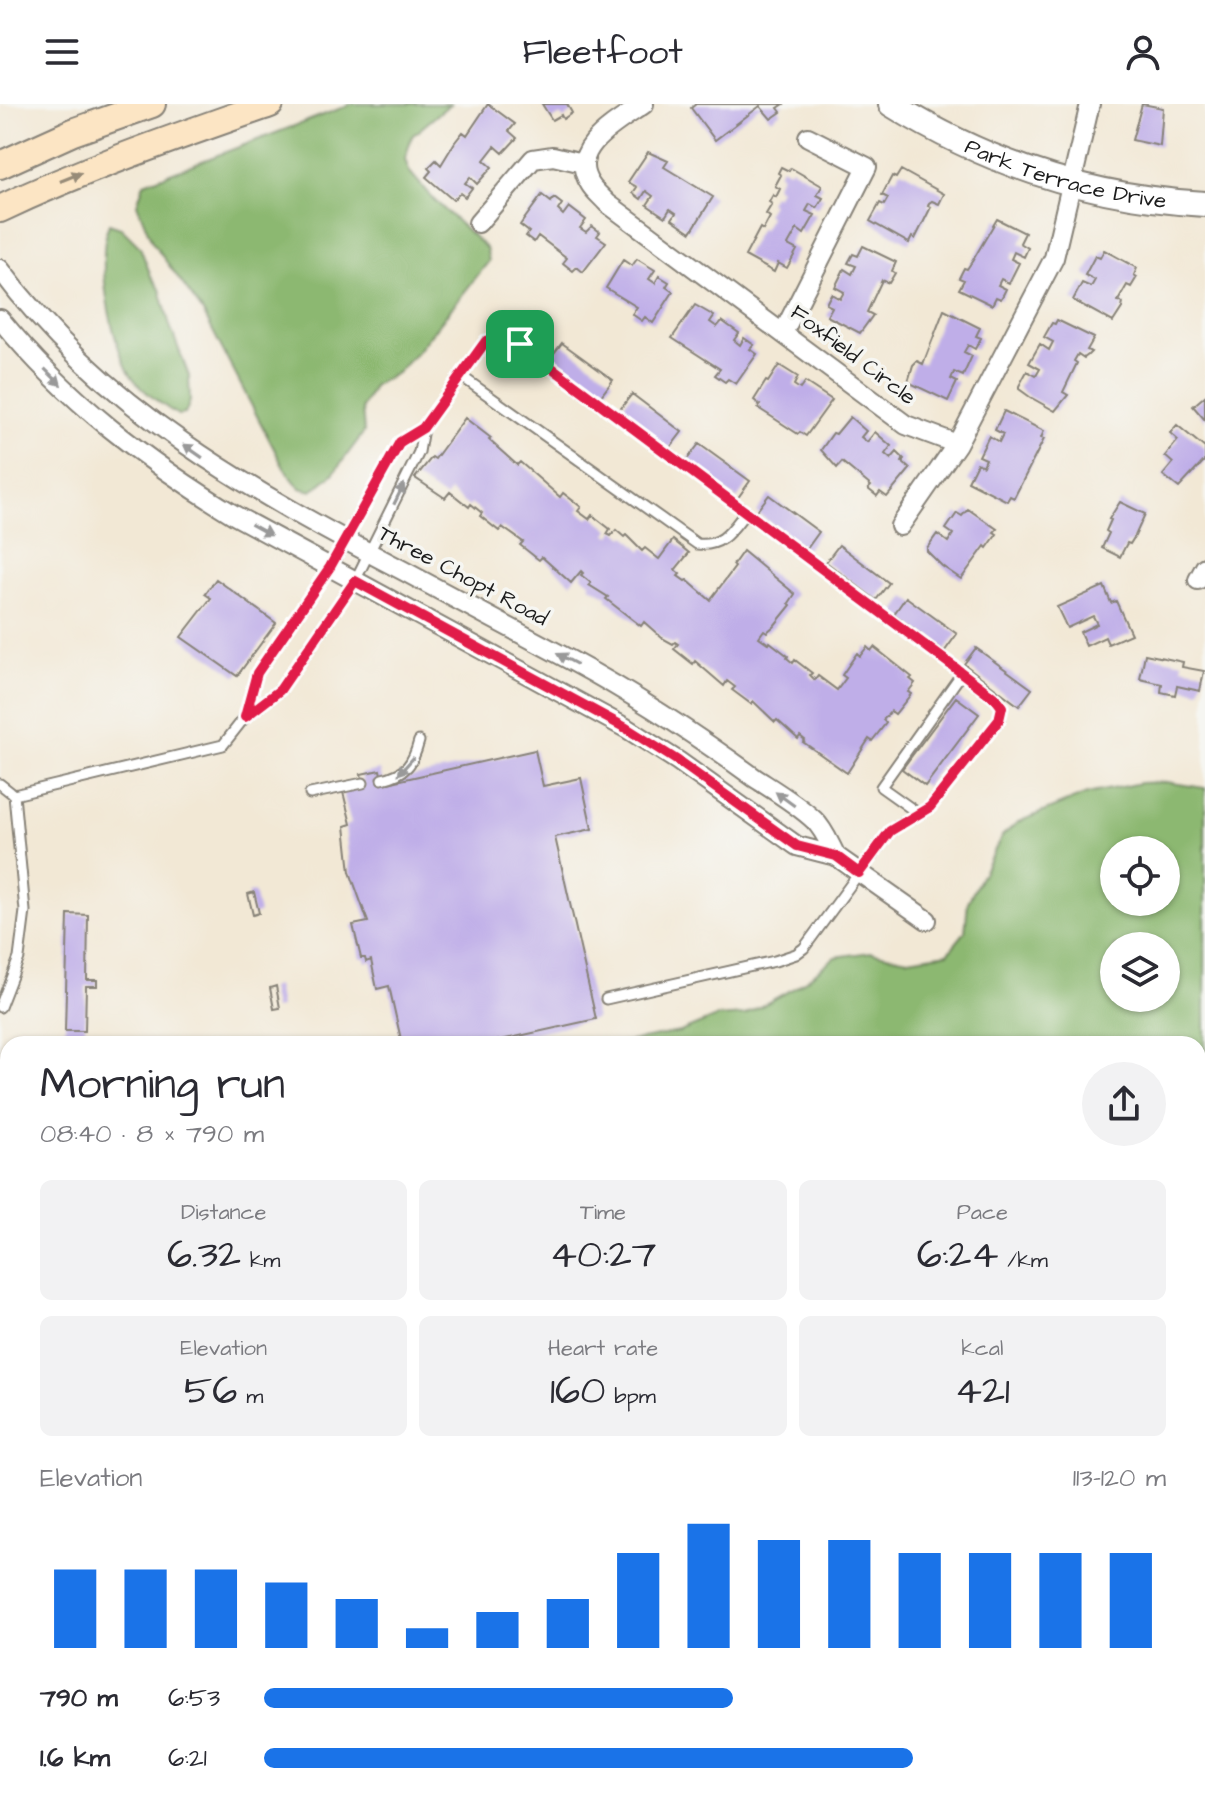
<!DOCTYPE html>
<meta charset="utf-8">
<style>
:root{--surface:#fff;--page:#f2f2f3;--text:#2b2b33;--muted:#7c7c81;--accent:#1a73e8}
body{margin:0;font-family:"Architects Daughter",sans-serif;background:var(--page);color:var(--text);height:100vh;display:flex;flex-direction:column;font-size:30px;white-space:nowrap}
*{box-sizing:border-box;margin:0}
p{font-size:26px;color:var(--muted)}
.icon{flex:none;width:44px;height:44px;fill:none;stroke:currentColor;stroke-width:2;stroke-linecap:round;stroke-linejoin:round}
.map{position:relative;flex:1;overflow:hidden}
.details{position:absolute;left:0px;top:932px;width:1206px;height:768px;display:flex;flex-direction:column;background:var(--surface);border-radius:24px 24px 0 0;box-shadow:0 2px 6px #0004}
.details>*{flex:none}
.fabs{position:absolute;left:1100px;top:732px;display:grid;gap:16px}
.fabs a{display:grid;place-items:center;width:80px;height:80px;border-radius:50%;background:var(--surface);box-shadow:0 2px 6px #0004;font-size:40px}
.pin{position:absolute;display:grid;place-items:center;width:68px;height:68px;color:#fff;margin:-34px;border-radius:16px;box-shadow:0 4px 12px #0006}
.round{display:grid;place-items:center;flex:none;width:84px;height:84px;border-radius:42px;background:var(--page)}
.overview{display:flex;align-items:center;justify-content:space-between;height:136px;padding:0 40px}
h1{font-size:44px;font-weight:600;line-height:60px}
.stats{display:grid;grid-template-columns:repeat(3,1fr);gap:12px;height:136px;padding:8px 40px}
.stats div{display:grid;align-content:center;border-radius:12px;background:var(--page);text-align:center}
.stats b{font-size:40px;font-weight:600}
.stats small{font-size:22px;font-weight:400}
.stats p{font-size:22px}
.chart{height:224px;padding:16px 40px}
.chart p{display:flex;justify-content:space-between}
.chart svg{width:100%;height:144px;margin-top:8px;stroke:var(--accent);stroke-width:6}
ul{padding:0 40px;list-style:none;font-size:26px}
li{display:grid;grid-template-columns:128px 96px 1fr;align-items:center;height:60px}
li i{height:20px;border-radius:10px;background:var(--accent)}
header{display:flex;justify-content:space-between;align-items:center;height:104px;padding:0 40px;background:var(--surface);font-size:36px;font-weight:600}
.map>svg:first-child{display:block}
</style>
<header><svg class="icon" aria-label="menu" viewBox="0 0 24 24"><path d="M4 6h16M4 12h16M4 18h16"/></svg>Fleetfoot<svg class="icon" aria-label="person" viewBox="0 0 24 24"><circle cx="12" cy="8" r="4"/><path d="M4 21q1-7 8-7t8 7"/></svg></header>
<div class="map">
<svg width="1205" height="1700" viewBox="0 0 1205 1700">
<rect width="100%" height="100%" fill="#f6f6f2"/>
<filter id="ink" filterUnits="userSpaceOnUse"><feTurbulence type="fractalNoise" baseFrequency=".0125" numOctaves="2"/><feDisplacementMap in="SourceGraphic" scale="16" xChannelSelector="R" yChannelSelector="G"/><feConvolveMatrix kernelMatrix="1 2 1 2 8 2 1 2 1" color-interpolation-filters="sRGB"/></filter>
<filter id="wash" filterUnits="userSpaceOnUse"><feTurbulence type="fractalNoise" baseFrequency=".006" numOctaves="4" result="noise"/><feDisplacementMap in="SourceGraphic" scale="32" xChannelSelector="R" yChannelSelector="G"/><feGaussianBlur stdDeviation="1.8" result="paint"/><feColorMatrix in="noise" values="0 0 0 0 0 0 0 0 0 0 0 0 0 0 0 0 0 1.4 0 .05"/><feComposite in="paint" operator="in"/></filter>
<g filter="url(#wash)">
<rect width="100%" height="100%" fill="#f2e8d5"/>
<path fill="#8cb871" stroke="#546a46" stroke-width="2" fill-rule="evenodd" d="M 352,0 L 450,0 L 412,32 L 405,55 L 409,67 L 432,94 L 486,144 L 489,157 L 415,250 L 397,269 L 374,281 L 362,304 L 364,328 L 333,370 L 312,387 L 300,384 L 284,364 L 203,208 L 152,138 L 137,100 L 144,79 Z
M 109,120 L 121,124 L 140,143 L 151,172 L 160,185 L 170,222 L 189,272 L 190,297 L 185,310 L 178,311 C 162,301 141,287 131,271 C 111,240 95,153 109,120 Z
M 1166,678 L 1205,684 L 1205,1251 L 1198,1251 L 1198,940 L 615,940 L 680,928 L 716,913 L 745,911 L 798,882 L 835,853 L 871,848 L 908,855 L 948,849 L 965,828 L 968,798 L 1002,732 L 1018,718 L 1087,690 L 1140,679 ZM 1166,746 L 1166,798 L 1114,798 L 1114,746 ZM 1166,842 L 1166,894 L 1114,894 L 1114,842 Z
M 0,979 L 8,982 L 8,1120 L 0,1121 Z"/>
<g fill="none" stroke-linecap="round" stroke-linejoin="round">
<path stroke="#5fa1d3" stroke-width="5" d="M 0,1127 L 8,1124
M 1198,1145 L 1205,1132"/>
</g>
<g id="blocks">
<path fill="#bfaee8" d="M 488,0 L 515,20 L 509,27 L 517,34 L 503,49 L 495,42 L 484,56 L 492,63 L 477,80 L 470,73 L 465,79 L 472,84 L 465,93 L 460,89 L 453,96 L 426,73 L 431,67 L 428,64 L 436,56 L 441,61 L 455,38 L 463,28 L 467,31 Z
M 542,0 L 567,0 L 572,9 L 563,15 L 561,11 L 552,16 Z
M 696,0 L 784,0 L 778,4 L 781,8 L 771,15 L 760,2 L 715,36 L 691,4 Z
M 1142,0 L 1163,4 L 1160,42 L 1132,36 Z
M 648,48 L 668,57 L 664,63 L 713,93 L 691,128 L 672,115 L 676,109 L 670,105 L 665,113 L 647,101 L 653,92 L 646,87 L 641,95 L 633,89 L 637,83 L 628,78 Z
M 781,63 L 789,67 L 791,64 L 822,82 L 817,91 L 823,94 L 817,104 L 810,100 L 806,107 L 815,111 L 804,130 L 797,125 L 788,141 L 797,146 L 787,164 L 778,159 L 774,168 L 745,152 L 760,124 L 763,126 L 770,113 L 766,110 L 772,100 L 769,98 L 773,91 L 776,93 L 780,85 L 775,82 L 781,71 L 778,69 Z
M 901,66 L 944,90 L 939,100 L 932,97 L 929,99 L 928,102 L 931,103 L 915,135 L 912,133 L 909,139 L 870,117 L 880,99 L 884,101 L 888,94 L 882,91 L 892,72 L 896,74 Z
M 542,91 L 551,98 L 554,94 L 562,100 L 558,106 L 563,111 L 569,103 L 586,116 L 580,124 L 586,128 L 592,122 L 600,128 L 597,132 L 606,138 L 583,168 L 577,163 L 573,167 L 563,159 L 567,154 L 538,132 L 534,138 L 526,132 L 529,128 L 520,121 Z
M 997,115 L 1025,129 L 1020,139 L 1028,144 L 1024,153 L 1014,148 L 1011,155 L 1019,159 L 1009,179 L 1001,175 L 998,181 L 1006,185 L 1001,195 L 996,193 L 992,201 L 959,185 L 964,176 L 959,174 L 964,164 L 967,165 L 973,156 Z
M 863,142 L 896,158 L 892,167 L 895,169 L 889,179 L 882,176 L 867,208 L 873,211 L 860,229 L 827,212 L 832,203 L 826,200 L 831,190 L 840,195 L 844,188 L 835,183 L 844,165 L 852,170 L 856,162 L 848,159 L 853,150 L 858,152 Z
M 1104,146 L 1137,164 L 1134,171 L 1137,173 L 1131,183 L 1127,181 L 1118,197 L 1123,199 L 1122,204 L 1113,218 L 1073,196 L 1082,179 L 1091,183 L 1095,176 L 1085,171 L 1095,152 L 1100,154 Z
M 637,155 L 655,166 L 649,175 L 655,179 L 659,172 L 669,178 L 666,183 L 673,188 L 653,219 L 645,213 L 642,217 L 632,210 L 637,203 L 606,184 L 623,156 L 632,162 Z
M 695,201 L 714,212 L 710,218 L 717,223 L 722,217 L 739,229 L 734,236 L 740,241 L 744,234 L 754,241 L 750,245 L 757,250 L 736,280 L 728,275 L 725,278 L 715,271 L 720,265 L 672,234 Z
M 944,206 L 980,224 L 976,232 L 981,234 L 975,245 L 968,241 L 964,248 L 972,252 L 963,272 L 954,268 L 951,275 L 957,278 L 948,297 L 908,278 L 913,261 L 917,257 L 923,260 Z
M 1057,216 L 1094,234 L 1087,246 L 1091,248 L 1088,251 L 1084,254 L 1078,250 L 1074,257 L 1077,259 L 1063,288 L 1068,291 L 1055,307 L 1030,293 L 1019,285 L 1019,282 L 1027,267 L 1036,272 L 1040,265 L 1029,259 L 1040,240 L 1049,246 L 1053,238 L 1044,233 L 1052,219 L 1055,220 Z
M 562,239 L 613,276 L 600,293 L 549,256 Z
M 779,261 L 798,273 L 794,281 L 800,285 L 805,278 L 832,296 L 806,332 L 800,328 L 798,330 L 772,313 L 758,304 L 760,301 L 754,296 L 766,277 L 768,278 Z
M 632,290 L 682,328 L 669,345 L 618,308 Z
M 1205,292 L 1205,316 L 1193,302 Z
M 1004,307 L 1044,327 L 1041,334 L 1044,335 L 1014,394 L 1010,392 L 1007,397 L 968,377 L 977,359 L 983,362 L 986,355 L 979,352 L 989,332 L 999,338 L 1003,330 L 995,326 Z
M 850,313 L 866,327 L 861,333 L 867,338 L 875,328 L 891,342 L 885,350 L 891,355 L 897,348 L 904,355 L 902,358 L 910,365 L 887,393 L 880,388 L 877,392 L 868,385 L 871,382 L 842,358 L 837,364 L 821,346 L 833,329 L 836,330 Z
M 465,314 L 491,334 L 489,336 L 517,361 L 520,358 L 560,393 L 563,389 L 581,403 L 578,407 L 589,415 L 592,411 L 610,425 L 607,430 L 611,432 L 616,426 L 624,433 L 626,431 L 642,447 L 645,444 L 659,455 L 673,436 L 689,449 L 675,466 L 680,470 L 678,472 L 685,477 L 687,476 L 710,496 L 735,463 L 733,461 L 743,447 L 795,490 L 789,499 L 791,501 L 774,522 L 767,528 L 764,526 L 759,533 L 769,540 L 770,538 L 788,552 L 787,554 L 793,559 L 795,556 L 812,569 L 810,571 L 815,576 L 818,572 L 837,586 L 846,574 L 842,571 L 857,549 L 860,552 L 867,543 L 871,547 L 874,543 L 912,573 L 910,575 L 915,579 L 908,588 L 911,590 L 895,610 L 891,607 L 883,616 L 886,619 L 872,637 L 869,635 L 847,669 L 803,638 L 805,636 L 800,632 L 798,635 L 777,616 L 775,618 L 753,597 L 751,600 L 732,586 L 735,583 L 727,577 L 724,582 L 695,557 L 693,560 L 674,545 L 678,540 L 675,538 L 673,540 L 662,534 L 644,518 L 641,522 L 606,495 L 608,493 L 589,481 L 591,479 L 581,471 L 583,469 L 581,467 L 571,479 L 542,453 L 539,456 L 520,441 L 523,438 L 502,423 L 499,427 L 480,412 L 482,409 L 471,400 L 469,403 L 450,388 L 445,394 L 415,374 L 432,353 L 435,355 Z
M 1177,321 L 1205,344 L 1205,356 L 1179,384 L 1163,371 L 1173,359 L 1165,352 L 1178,336 L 1170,329 Z
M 699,340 L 750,377 L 737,395 L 686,357 Z
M 769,391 L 819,428 L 806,446 L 756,408 Z
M 1120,398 L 1145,410 L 1135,432 L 1130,440 L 1127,439 L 1120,453 L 1102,444 L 1109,429 L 1106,427 L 1111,416 L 1109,415 Z
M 968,405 L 997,425 L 994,428 L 997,430 L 987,444 L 985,442 L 961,475 L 942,462 L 927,447 L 927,444 L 937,430 L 948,438 L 953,430 L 946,425 L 957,409 L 962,412 Z
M 839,441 L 889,479 L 876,496 L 826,458 Z
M 216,475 L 276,519 L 237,572 L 181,533 L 211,494 L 205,490 Z
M 1104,482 L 1111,499 L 1116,497 L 1131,530 L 1108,540 L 1105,533 L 1086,542 L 1080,528 L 1097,520 L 1093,512 L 1067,524 L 1057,503 Z
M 906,493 L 957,530 L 944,548 L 894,510 Z
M 976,544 L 1032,585 L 1019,602 L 964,560 Z
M 1145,550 L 1183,558 L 1182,563 L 1204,567 L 1200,587 L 1177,582 L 1175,591 L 1161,588 L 1162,580 L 1140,575 Z
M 956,593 L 979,610 L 925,682 L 902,665 Z
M 535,646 L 543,682 L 581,674 L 592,725 L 555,733 L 596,915 L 483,940 L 402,940 L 389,882 L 377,885 L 371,856 L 366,858 L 365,854 L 361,854 L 353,821 L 368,818 L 350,768 L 345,722 L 351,720 L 343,688 L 364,683 L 361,670 L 380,666 L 383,680 Z
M 254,788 L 259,809 L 253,811 L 248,790 Z
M 68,810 L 88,811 L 87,876 L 97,876 L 97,882 L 86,882 L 85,927 L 65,927 Z
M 276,882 L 280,904 L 274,905 L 270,884 Z"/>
</g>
</g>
<g filter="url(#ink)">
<use href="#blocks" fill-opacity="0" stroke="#878278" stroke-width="2"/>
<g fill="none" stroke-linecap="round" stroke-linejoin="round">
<g stroke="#878278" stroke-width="13">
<path id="service" d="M 461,272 L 697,440 C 722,443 731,427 745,409
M 423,324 L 486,237 L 502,234 L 520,240 L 954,563 L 996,595 L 1002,603 L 999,616 L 930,703 L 890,727 L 804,844 L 796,850 L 775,857 L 606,895
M 382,675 C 406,670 413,660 419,637
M 0,680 L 14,691 L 223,641 L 245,613 L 280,586 L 355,477 L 419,348 L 423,324 L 400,338 L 330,463 L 257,569 L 245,613
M 310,690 L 363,679
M 919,710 L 881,683 L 962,569
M 0,903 L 19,854 L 25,807 L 14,691
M 406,1695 L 410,1700"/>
</g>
<g stroke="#878278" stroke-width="22">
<path id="minor" d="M 644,0 C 620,17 566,44 590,80 C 594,87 602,93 607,99 L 906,321 L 957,340
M 478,119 L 533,55 L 553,52 L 583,59
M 0,165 C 103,305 251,387 402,466 C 459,496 515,527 572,557 C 637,592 696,631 755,674 C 775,687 797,700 814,716 C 824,725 830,741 836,752
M 0,215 C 66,296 147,358 236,412 L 626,624 L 678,657 L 797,742 L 836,752 L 927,816
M 783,229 L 867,63 L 808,33
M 900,422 L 957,340 L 1054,154 L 1090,0
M 1198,476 L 1205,463
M 108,1700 L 127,1692
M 196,1700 L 207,1692"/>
</g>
<g stroke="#878278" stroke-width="28">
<g id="tertiary">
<path id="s1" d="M 891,0 C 987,60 1091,94 1205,100"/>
</g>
</g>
<g stroke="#878278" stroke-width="30">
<path id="secondary" d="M 0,61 L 73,28 L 152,0
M 0,105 C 88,63 179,32 270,0"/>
</g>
<g stroke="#878278" stroke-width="34">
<path id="primary" d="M 0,1227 L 8,1232
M 0,1291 L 8,1297
M 549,1692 L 560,1700
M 636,1692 L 647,1700"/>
</g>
<use href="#service" stroke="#fff" stroke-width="9"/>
<use href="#minor" stroke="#fff" stroke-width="18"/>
<use href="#tertiary" stroke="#fff" stroke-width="24"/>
<use href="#secondary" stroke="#fce5c4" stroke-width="26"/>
<use href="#primary" stroke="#f8bf6c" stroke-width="30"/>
</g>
<defs><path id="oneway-solid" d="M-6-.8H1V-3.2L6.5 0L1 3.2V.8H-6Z" transform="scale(2)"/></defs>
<use fill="#978b78" href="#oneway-solid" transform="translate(71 73) rotate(-22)"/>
<g fill="#999">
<use href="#oneway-solid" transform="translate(53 273) rotate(45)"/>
<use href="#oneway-solid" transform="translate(193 347) rotate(-145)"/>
<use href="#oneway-solid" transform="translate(399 390) rotate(-64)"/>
<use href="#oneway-solid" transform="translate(261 426) rotate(29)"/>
<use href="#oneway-solid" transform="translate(567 555) rotate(-152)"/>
<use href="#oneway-solid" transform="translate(406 662) rotate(132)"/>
<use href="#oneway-solid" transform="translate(785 695) rotate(-144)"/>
</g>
</g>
<g fill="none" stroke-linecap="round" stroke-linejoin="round" filter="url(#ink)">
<g stroke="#fff" stroke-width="16">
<path id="route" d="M 502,234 L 520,240 L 954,563 L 996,595 L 1002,603 L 999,616 L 930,703 L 890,727 L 859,769 L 836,752 L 797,742 L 678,657 L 626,624 L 355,477 L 280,586 L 245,613 L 257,569 L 330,463 L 400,338 L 423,324 L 486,237 Z"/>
</g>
<use href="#route" stroke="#e11d48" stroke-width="10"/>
</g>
<g text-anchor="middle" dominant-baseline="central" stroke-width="7" stroke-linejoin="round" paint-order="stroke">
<g font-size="22" fill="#1c1c1c" stroke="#f6f6f2">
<text stroke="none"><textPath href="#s1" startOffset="190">Park Terrace Drive</textPath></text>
<text transform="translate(853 251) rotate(37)">Foxfield Circle</text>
<text transform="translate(463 472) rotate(28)">Three Chopt Road</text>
</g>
</g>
</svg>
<div class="fabs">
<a><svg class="icon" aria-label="locate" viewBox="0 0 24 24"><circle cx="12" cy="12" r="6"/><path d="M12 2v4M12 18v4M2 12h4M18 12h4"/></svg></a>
<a><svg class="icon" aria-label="layers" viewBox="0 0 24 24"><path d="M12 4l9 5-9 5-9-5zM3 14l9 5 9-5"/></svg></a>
</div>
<div class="pin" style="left:520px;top:240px;background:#1e9e55"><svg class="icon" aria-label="arrive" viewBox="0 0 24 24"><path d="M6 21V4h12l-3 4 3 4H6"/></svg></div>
<section class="details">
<div class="overview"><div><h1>Morning run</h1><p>08:40 · 8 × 790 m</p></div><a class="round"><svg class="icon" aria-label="share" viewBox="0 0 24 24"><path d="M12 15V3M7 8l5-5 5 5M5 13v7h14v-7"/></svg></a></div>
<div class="stats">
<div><p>Distance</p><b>6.32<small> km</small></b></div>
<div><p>Time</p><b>40:27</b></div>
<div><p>Pace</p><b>6:24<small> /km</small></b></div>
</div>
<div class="stats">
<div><p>Elevation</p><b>56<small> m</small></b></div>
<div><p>Heart rate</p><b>160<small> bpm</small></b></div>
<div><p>kcal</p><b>421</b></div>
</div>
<div class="chart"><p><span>Elevation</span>113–120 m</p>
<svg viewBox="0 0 160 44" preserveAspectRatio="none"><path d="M5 44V20M15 44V20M25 44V20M35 44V24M45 44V29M55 44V38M65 44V33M75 44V29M85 44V15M95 44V6M105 44V11M115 44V11M125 44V15M135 44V15M145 44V15M155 44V15"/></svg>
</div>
<ul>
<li><b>790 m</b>6:53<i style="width:52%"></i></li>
<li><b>1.6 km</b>6:21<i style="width:72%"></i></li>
</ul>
</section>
</div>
